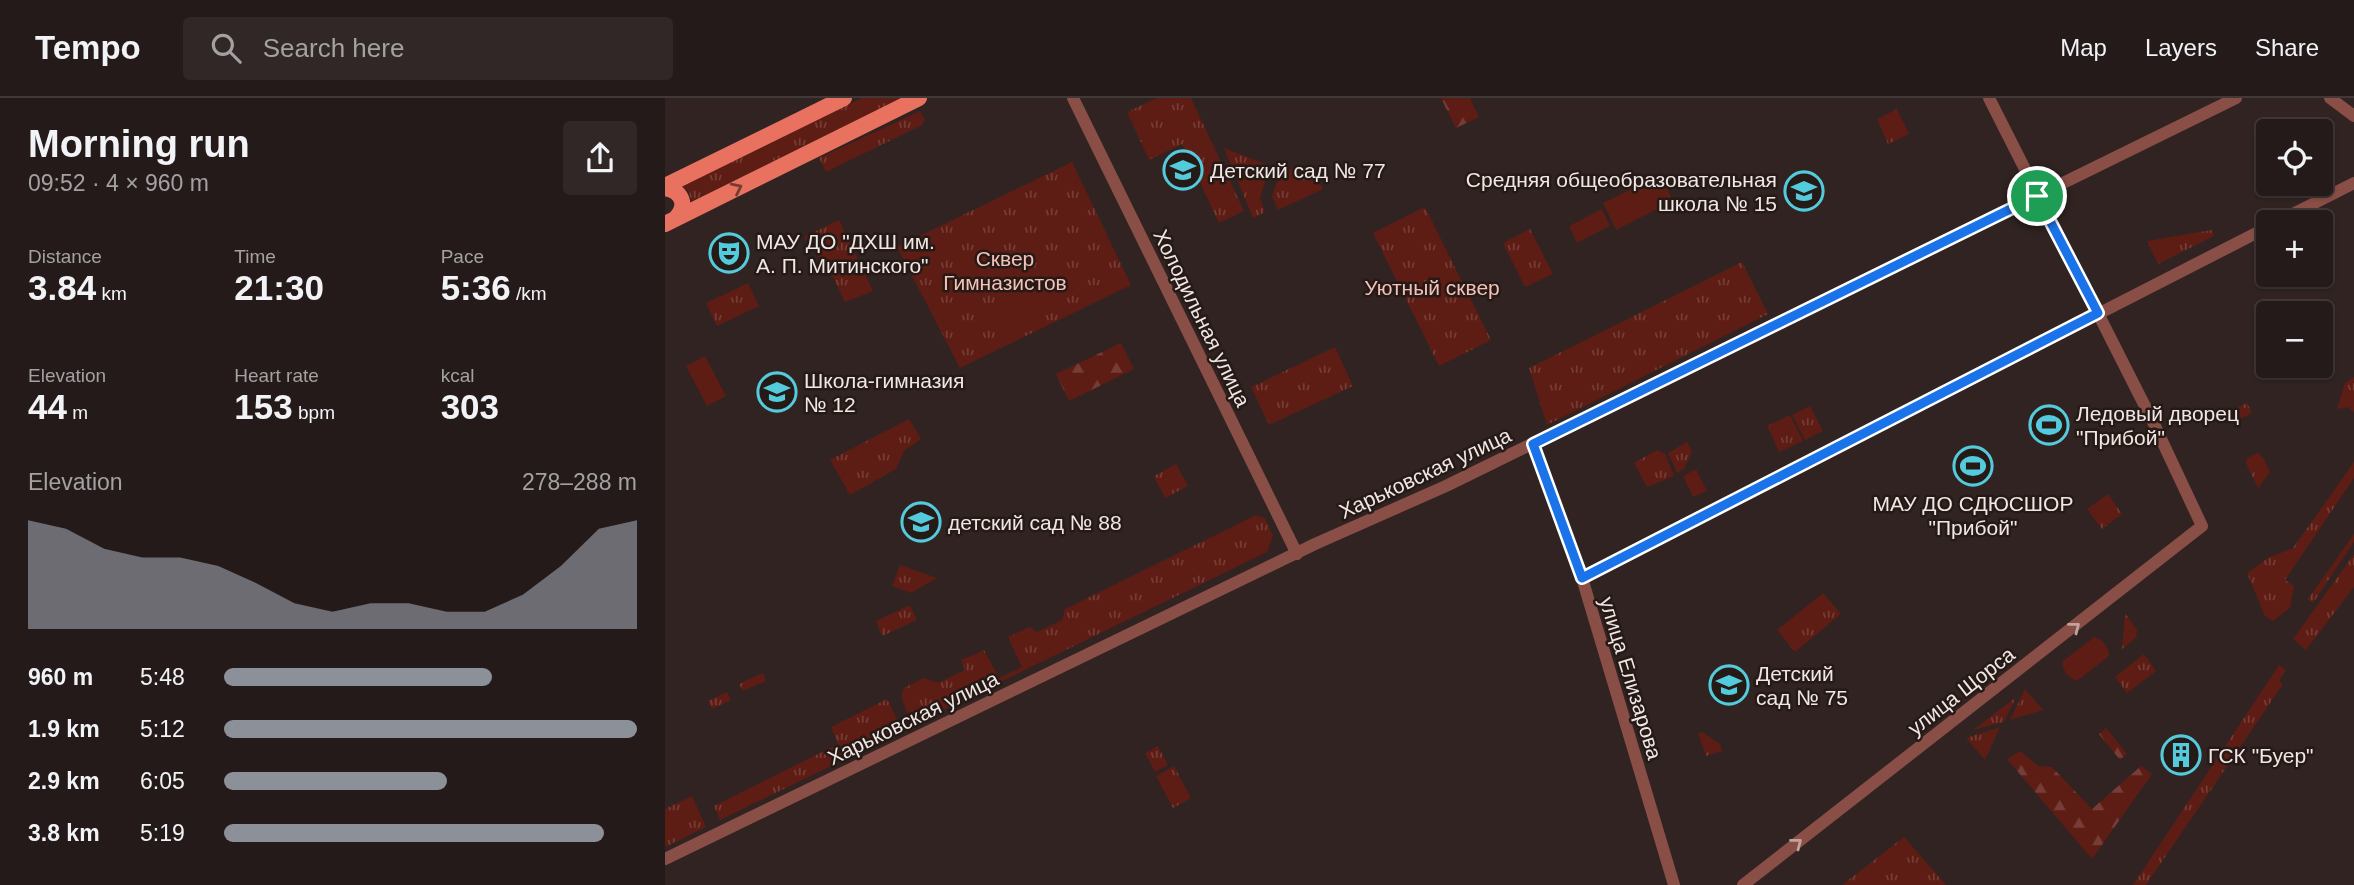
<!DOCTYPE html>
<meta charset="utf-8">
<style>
:root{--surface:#241a19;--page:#302726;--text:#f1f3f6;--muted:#a3a1a2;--line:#413838;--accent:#8c9099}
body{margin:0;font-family:Helvetica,sans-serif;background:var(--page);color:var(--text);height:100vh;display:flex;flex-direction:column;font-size:26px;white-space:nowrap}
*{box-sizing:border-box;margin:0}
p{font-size:23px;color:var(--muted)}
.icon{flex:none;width:38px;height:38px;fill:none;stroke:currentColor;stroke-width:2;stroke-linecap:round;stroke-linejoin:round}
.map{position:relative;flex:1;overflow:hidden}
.details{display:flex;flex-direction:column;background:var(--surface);width:665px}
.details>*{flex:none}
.buttons{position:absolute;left:1591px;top:21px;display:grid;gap:14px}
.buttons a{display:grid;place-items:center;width:77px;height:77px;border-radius:7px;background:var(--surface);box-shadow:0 2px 5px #0004,0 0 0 2px var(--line);font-size:35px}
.pin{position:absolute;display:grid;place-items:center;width:60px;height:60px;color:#fff;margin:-30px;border:4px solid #fff;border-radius:50%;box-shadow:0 2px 7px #0007}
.round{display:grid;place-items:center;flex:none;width:74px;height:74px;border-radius:7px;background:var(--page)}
.headline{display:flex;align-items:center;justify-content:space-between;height:119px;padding:0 28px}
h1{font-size:38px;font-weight:800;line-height:52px}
.figures{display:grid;grid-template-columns:repeat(3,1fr);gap:10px;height:119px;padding:7px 28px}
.figures div{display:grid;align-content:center}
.figures b{font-size:35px;font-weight:800}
.figures small{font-size:19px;font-weight:400}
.figures p{font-size:19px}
.chart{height:196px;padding:14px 28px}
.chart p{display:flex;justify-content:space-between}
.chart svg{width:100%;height:126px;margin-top:7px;fill:var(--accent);opacity:.7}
ul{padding:0 28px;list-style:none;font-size:23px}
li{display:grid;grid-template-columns:112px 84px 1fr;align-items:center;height:52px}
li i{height:18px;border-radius:9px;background:var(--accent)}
header{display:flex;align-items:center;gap:42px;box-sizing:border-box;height:98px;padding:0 35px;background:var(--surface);border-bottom:2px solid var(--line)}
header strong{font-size:33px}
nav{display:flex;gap:38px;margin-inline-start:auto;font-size:24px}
.search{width:490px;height:63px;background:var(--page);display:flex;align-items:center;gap:18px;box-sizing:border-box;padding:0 24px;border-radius:7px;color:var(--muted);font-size:26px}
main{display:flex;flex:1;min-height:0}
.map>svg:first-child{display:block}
</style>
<header>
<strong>Tempo</strong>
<div class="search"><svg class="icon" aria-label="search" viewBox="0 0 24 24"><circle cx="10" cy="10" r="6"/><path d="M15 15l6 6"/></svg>Search here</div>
<nav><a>Map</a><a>Layers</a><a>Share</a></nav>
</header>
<main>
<section class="details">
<div class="headline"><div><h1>Morning run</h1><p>09:52 · 4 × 960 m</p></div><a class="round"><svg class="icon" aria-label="share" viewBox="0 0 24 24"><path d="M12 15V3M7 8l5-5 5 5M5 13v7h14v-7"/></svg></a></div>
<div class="figures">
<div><p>Distance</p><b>3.84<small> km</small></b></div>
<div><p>Time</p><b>21:30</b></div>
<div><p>Pace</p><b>5:36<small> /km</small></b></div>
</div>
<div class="figures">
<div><p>Elevation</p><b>44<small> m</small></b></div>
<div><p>Heart rate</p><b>153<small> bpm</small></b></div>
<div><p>kcal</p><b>303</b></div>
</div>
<div class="chart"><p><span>Elevation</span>278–288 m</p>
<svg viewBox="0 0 160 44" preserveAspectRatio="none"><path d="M0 44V6L10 9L20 16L30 19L40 19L50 22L60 28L70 35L80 38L90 35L100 35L110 38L120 38L130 32L140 22L150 9L160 6V44z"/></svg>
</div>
<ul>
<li><b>960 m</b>5:48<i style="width:65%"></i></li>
<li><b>1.9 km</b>5:12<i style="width:100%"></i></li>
<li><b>2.9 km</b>6:05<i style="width:54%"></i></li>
<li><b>3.8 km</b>5:19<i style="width:92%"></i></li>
</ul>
</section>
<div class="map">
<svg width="1689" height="787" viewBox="0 0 1689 787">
<defs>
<pattern id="grass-tufts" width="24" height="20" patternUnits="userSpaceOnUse" patternTransform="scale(1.75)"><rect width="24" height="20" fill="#5d1c14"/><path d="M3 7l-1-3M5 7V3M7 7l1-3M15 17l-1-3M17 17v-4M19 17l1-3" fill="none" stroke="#753d36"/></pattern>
<pattern id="forest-firs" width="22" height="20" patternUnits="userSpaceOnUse" patternTransform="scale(1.75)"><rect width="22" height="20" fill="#5d1c14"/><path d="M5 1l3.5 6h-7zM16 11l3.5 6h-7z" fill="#753d36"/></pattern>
</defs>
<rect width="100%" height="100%" fill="#302321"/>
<path fill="url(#grass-tufts)" d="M 197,0 L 236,0 L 26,104 L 24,94 L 17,88 Z
M 492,0 L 526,0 L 579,113 L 554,125 L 517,46 L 484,62 L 462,14 Z
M 1232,11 L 1244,36 L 1223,46 L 1212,21 Z
M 255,13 L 260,22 L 257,27 L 161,74 L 154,60 Z
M 559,50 L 605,68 L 595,100 L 600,114 L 588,120 Z
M 407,64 L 466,187 L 295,270 L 232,149 Z
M 647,69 L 658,91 L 613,112 L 607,98 L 616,72 Z
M 760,109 L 826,242 L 774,268 L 708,135 Z
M 174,122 L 208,193 L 180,204 L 167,177 L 139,139 Z
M 865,131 L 888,176 L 860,189 L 838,145 Z
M 1547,132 L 1549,138 L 1493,166 L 1482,143 Z
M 1077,164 L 1103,216 L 882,327 L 864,270 Z
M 1619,177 L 1643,177 L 1645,181 L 1626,191 Z
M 83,185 L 94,208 L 52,228 L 41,205 Z
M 670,249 L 688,288 L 604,327 L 586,289 Z
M 1689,279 L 1689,314 L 1683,309 L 1672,311 L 1680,285 Z
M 1582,305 L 1587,315 L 1564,326 L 1560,315 Z
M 1145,308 L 1158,333 L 1140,342 L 1127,317 Z
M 1125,317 L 1138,343 L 1114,354 L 1102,328 Z
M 244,321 L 256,341 L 239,353 L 231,371 L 185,397 L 165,362 Z
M 1022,344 L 1027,353 L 1019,371 L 1012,375 L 1003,355 Z
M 992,352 L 1000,356 L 1009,378 L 982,389 L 969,365 Z
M 1593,355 L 1599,361 L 1605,374 L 1593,390 L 1581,365 L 1582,360 Z
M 1689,364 L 1689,380 L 1620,482 L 1629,488 L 1625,510 L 1608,523 L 1600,518 L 1582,475 L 1603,460 L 1628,450 Z
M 511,366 L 523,388 L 500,400 L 489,378 Z
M 1443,396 L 1457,416 L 1437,431 L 1422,411 Z
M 591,417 L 600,420 L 608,438 L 602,454 L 253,624 L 245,621 L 236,599 L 239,590 L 259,580 L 273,585 L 300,572 L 296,562 L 319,552 L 334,580 L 357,569 L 343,539 L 365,529 L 372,534 L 397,522 L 400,511 Z
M 1689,436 L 1689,444 L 1648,505 L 1643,501 Z
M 1689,456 L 1689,489 L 1641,552 L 1628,541 Z
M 235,467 L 272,480 L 246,495 L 227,488 Z
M 1158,495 L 1176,516 L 1130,554 L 1112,532 Z
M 245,507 L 252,522 L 217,538 L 211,523 Z
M 1460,515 L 1472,532 L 1471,540 L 1457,551 Z
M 1479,556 L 1491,573 L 1462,595 L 1450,579 Z
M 1614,567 L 1621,572 L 1614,583 L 1618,586 L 1481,787 L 1468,787 Z
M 98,575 L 101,583 L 78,593 L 74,586 Z
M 1360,591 L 1378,612 L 1345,622 Z
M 62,594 L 66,602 L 47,611 L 43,603 Z
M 1351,599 L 1339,624 L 1308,632 Z
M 222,601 L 238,633 L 55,722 L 49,708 L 173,646 L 166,629 Z
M 1335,629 L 1320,662 L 1301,640 Z
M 1037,634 L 1055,646 L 1057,653 L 1041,658 L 1033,635 Z
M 493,648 L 503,667 L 490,674 L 480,655 Z
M 509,668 L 526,700 L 508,710 L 491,678 Z
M 27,698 L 41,729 L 0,749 L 0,711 Z
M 1239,739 L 1281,787 L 1177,787 Z"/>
<path fill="url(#forest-firs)" d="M 776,0 L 805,0 L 814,19 L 791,30 Z
M 456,245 L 469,271 L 404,303 L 391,276 Z
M 1441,630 L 1462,656 L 1455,662 L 1434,636 Z
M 1355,653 L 1373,668 L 1387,669 L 1427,711 L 1476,668 L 1487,676 L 1427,761 L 1342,661 Z"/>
<path fill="#5d1c14" d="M 995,77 L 1008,103 L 951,132 L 938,105 Z
M 937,111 L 945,128 L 912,145 L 904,128 Z
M 392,173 L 406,198 L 341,229 L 328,205 Z
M 40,258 L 61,298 L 42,308 L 21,268 Z
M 1031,371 L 1042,393 L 1028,399 L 1018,378 Z
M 1429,539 C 1437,540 1445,550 1444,558 L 1412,583 C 1404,581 1396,572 1398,563 Z"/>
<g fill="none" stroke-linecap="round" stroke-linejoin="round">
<path stroke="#894e45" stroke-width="12" d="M 408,0 L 632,456
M 1665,0 L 1689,18
M 1612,124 L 1689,85
M 868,346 L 917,480 L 1009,787
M 917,480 L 1603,129
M 0,761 L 650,446 L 781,388 L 1571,0
M 1078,787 L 1537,428 L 1490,328 L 1324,0"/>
<path stroke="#e9715f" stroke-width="16" d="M 0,88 L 179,0
M 0,90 C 17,93 23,107 11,120
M 0,126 L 254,0"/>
</g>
<defs><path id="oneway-chevron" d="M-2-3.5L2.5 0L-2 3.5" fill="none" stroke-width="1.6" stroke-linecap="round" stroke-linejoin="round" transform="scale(1.75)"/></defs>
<use stroke="#743d34" href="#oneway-chevron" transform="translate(72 90) rotate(-26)"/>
<g stroke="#c2a29d">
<use href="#oneway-chevron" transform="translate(1410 529) rotate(-38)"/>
<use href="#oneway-chevron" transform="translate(1132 745) rotate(-38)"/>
</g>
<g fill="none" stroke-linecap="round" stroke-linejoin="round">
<g stroke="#fff" stroke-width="14">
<path id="route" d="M 1372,98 L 1433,215 L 917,480 L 868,346 Z"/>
</g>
<use href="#route" stroke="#1a73e8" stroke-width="9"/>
</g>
<defs>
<g id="school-ring" transform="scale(2.0125)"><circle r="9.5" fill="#261a17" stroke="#54cadd" stroke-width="1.5"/><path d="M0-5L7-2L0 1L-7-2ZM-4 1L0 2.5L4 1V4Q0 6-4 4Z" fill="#54cadd"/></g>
<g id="theatre-ring" transform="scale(2.0125)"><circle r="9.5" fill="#261a17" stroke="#54cadd" stroke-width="1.5"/><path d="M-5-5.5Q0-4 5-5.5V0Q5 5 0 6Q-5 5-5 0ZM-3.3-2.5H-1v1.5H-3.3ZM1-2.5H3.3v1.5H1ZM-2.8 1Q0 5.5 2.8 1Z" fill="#54cadd"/></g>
<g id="stadium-ring" transform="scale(2.0125)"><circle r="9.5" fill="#261a17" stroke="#54cadd" stroke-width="1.5"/><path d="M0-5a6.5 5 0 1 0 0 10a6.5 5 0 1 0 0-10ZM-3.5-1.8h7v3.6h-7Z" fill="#54cadd"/></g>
<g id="building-ring" transform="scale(2.0125)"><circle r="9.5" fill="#261a17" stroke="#54cadd" stroke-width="1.5"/><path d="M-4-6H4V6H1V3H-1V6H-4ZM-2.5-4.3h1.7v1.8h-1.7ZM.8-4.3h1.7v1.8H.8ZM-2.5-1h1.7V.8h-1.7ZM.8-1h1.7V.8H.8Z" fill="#54cadd"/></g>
</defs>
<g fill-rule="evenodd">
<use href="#school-ring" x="518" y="72"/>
<use href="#school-ring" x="1139" y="93"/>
<use href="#theatre-ring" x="64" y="155"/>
<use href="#school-ring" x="112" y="294"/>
<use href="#stadium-ring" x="1384" y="327"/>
<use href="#stadium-ring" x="1308" y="368"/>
<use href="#school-ring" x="256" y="424"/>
<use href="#school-ring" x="1064" y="587"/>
<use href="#building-ring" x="1516" y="657"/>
</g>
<g text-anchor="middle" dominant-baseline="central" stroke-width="5" stroke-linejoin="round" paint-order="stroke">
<g font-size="21" fill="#f0e7e5" stroke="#261a17" text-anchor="start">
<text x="545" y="72">Детский сад № 77</text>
<text x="1112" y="81" text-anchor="end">Средняя общеобразовательная<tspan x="1112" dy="24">школа № 15</tspan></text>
<text x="91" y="143">МАУ ДО "ДХШ им.<tspan x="91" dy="24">А. П. Митинского"</tspan></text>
<text x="139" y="282">Школа-гимназия<tspan x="139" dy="24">№ 12</tspan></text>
<text x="1411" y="315">Ледовый дворец<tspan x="1411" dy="24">"Прибой"</tspan></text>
<text x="1308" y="405" text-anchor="middle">МАУ ДО СДЮСШОР<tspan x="1308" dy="24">"Прибой"</tspan></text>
<text x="283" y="424">детский сад № 88</text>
<text x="1091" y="575">Детский<tspan x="1091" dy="24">сад № 75</tspan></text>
<text x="1543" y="657">ГСК "Буер"</text>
</g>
<g font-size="21" fill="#f4c1b8" stroke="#261a17">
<text x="340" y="160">Сквер<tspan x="340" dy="24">Гимназистов</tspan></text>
<text x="767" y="189">Уютный сквер</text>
</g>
<g font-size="21" fill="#f0e7e5" stroke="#261a17">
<text transform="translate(537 220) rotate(64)">Холодильная улица</text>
<text transform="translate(760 375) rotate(-25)">Харьковская улица</text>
<text transform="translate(966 580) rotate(73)">улица Елизарова</text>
<text transform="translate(1296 593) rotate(-38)">улица Щорса</text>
<text transform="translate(248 620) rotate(-26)">Харьковская улица</text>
</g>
</g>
</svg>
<div class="buttons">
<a><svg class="icon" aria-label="locate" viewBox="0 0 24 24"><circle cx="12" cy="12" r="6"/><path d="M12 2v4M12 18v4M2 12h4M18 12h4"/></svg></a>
<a>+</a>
<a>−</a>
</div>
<div class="pin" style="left:1372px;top:98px;background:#1e9e55"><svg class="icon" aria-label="arrive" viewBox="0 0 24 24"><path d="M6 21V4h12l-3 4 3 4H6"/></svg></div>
</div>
</main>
